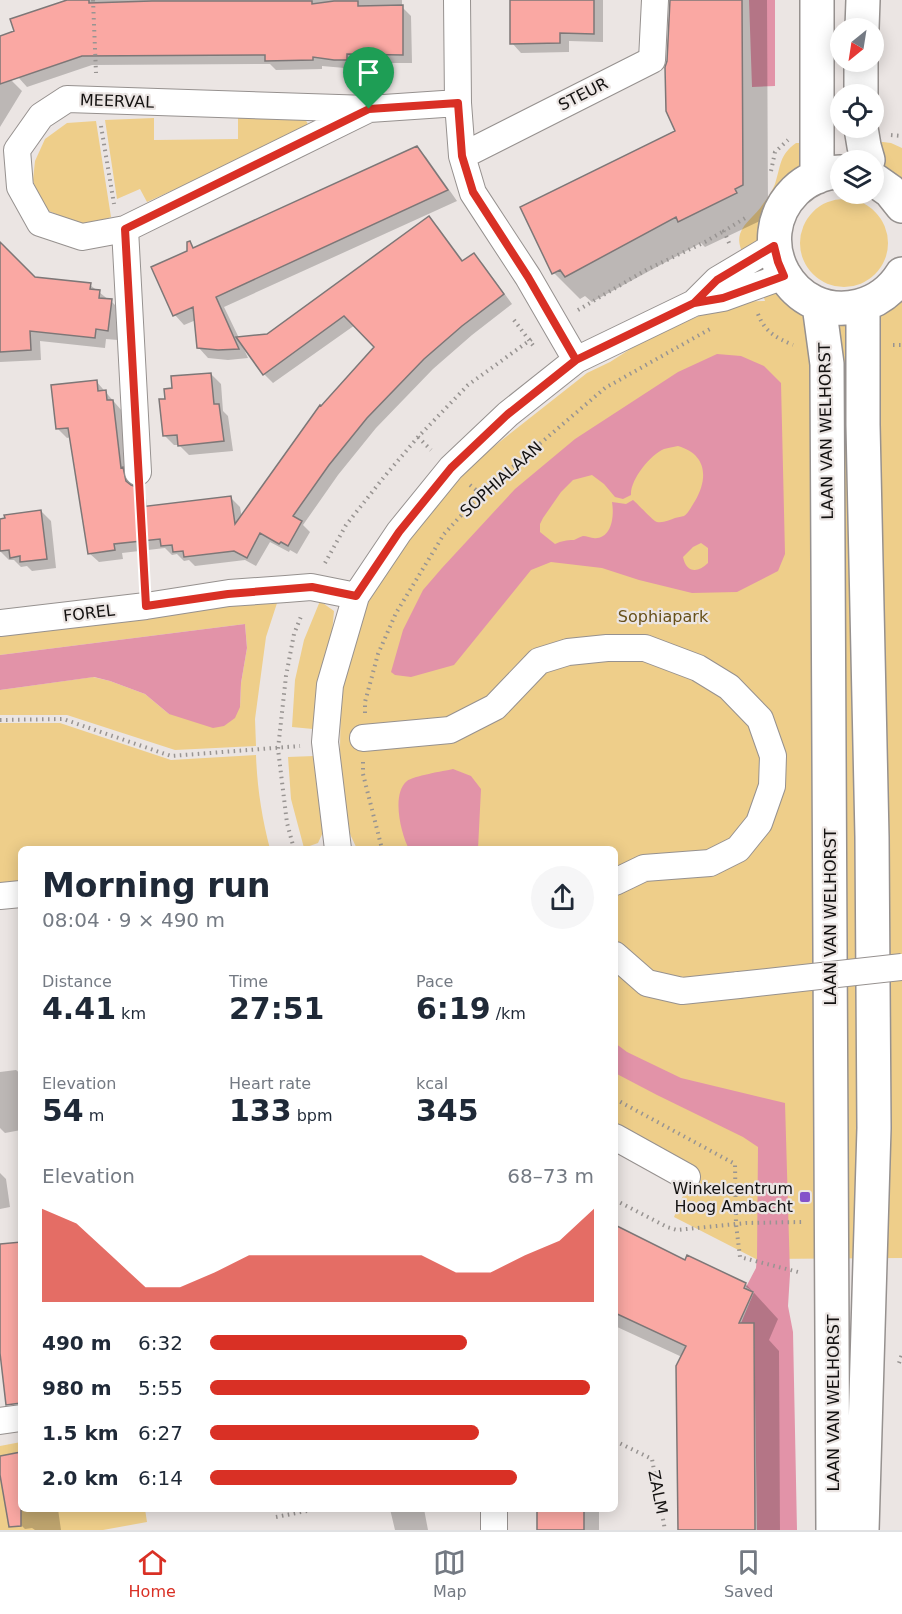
<!DOCTYPE html>
<meta charset="utf-8">
<style>
:root{--surface:#fff;--page:#f6f6f7;--text:#1f2937;--muted:#747a83;--line:#e0e1e3;--accent:#d93025}
body{margin:0;font-family:"DejaVu Sans",sans-serif;background:var(--page);color:var(--text);height:100vh;display:flex;flex-direction:column;font-size:22px;white-space:nowrap}
*{box-sizing:border-box;margin:0}
p{font-size:20px;color:var(--muted)}
.icon{flex:none;width:33px;height:33px;fill:none;stroke:currentColor;stroke-width:2;stroke-linecap:round;stroke-linejoin:round}
.map{position:relative;flex:1;overflow:hidden}
.panel{position:absolute;left:18px;top:846px;width:600px;height:666px;display:flex;flex-direction:column;background:var(--surface);border-radius:9px;box-shadow:0 3px 15px #0003}
.panel>*{flex:none}
.needle{width:39px;rotate:210deg}
.controls{position:absolute;left:830px;top:18px;display:grid;gap:12px}
.controls a{display:grid;place-items:center;width:54px;height:54px;border-radius:50%;background:var(--surface);box-shadow:0 3px 15px #0003;font-size:30px}
.pin{position:absolute;display:grid;place-items:center;width:51px;height:51px;color:#fff;margin:-62px -26px;border-radius:50% 50% 50% 0;rotate:-45deg;box-shadow:0 0 6px #0007}
.pin .icon{rotate:45deg}
.round{display:grid;place-items:center;flex:none;width:63px;height:63px;border-radius:32px;background:var(--page)}
.headline{display:flex;align-items:center;justify-content:space-between;height:102px;padding:0 24px}
h1{font-size:33px;font-weight:700;line-height:45px}
.stats{display:grid;grid-template-columns:repeat(3,1fr);gap:9px;height:102px;padding:6px 24px}
.stats div{display:grid;align-content:center}
.stats b{font-size:30px;font-weight:700}
.stats small{font-size:16px;font-weight:400}
.stats p{font-size:16px}
.chart{height:168px;padding:12px 24px}
.chart p{display:flex;justify-content:space-between}
.chart svg{width:100%;height:108px;margin-top:6px;fill:var(--accent);opacity:.7}
ul{padding:0 24px;list-style:none;font-size:20px}
li{display:grid;grid-template-columns:96px 72px 1fr;align-items:center;height:45px}
li i{height:15px;border-radius:8px;background:var(--accent)}
.dock{display:flex;justify-content:space-around;align-items:center;height:84px;border-top:2px solid var(--line);background:var(--surface);font-size:16px;color:var(--muted)}
.dock a{display:grid;justify-items:center;gap:3px}
.dock .selected{color:var(--accent)}
.map>svg:first-child{display:block}
</style>
<div class="map">
<svg width="902" height="1530" viewBox="0 0 902 1530">
<rect width="100%" height="100%" fill="#ebe5e3"/>
<path fill="#eece8a" d="M 154,118 L 154,140 L 238,139 L 238,118 L 304,119 L 307,122 L 308,126 L 294,135 L 147,202 L 140,189 L 117,199 L 105,120 Z
M 96,121 L 111,217 L 95,223 L 78,223 L 49,211 L 37,194 L 33,180 L 35,161 L 45,139 L 67,123 Z
M 883,142 L 891,143 L 902,148 L 902,189 L 890,180 L 871,143 Z
M 796,143 L 814,143 L 762,236 L 742,252 C 740,246 738,241 740,234 C 744,222 756,215 763,204 C 768,198 772,191 775,184 C 781,166 779,155 796,143 Z
M800 243a44 44 0 1 1 88 0a44 44 0 1 1-88 0Z
M 778,291 L 791,301 L 902,291 L 902,1258 L 756,1259 L 674,1217 L 693,1172 L 615,1127 L 615,849 L 357,849 L 350,834 L 342,807 L 340,750 L 341,679 L 369,593 L 403,544 L 464,470 L 587,373 L 610,362 L 649,337 L 697,317 L 728,302 L 765,301 L 762,292 Z
M 278,600 L 266,637 L 255,719 L 256,746 L 175,750 L 67,715 L 0,715 L 0,690 L 93,677 L 110,681 L 145,694 L 169,714 L 240,707 L 241,683 L 247,648 L 245,624 L 0,655 L 0,634 Z
M 320,601 L 334,611 L 332,633 L 321,672 L 313,729 L 292,727 L 295,680 L 304,640 Z
M 0,723 L 60,723 L 171,760 L 256,755 C 257,787 262,818 270,849 L 21,849 L 21,884 L 0,887 Z
M 314,756 L 325,828 L 318,843 L 304,848 L 291,799 L 288,757 Z
M 21,1442 L 21,1509 L 145,1509 L 147,1522 L 103,1530 L 0,1530 L 0,1446 Z"/>
<path fill="#e293a8" fill-rule="evenodd" d="M 749,0 L 775,0 L 775,86 L 752,87 Z
M 717,354 L 741,356 L 764,366 L 781,383 L 785,554 L 778,571 L 737,592 L 692,593 L 639,580 L 602,568 L 551,562 L 531,570 L 454,665 L 411,677 L 395,675 L 391,672 L 403,630 L 423,590 L 442,568 L 515,489 L 575,439 L 678,372 ZM 678,446 C 706,454 709,477 695,501 C 692,505 689,513 684,516 C 681,517 678,517 675,518 C 669,520 664,523 657,522 C 653,521 638,504 633,500 L 626,504 L 612,502 C 614,514 613,536 597,538 C 592,539 587,536 583,536 C 579,537 577,539 574,540 C 566,540 562,541 555,544 L 540,532 L 540,524 L 543,518 L 561,492 L 573,480 L 592,475 L 604,484 L 615,497 L 623,499 L 631,495 C 630,480 650,455 664,449 C 668,448 673,447 678,446 ZM 701,543 L 708,548 L 708,563 C 697,574 686,572 683,557 L 693,547 Z
M 245,624 L 247,648 L 241,683 L 240,707 L 235,718 L 224,726 L 213,728 L 169,714 L 145,694 L 110,681 L 94,677 L 0,690 L 0,655 Z
M 453,769 L 471,776 L 481,789 L 478,849 L 409,849 C 401,834 391,794 407,781 C 413,776 444,771 453,769 Z
M 615,1043 L 627,1052 L 681,1078 L 785,1103 L 790,1274 L 788,1306 L 793,1332 L 797,1530 L 757,1530 L 754,1323 L 741,1323 L 754,1292 L 746,1287 L 756,1268 L 757,1257 L 758,1147 L 743,1137 L 657,1095 L 615,1073 Z"/>
<path fill="#0003" d="M 70,0 L 402,0 L 402,7 L 411,16 L 412,63 L 356,63 L 356,69 L 322,66 L 322,69 L 276,70 L 270,64 L 92,65 L 27,87 L 18,77 L 16,32 Z
M 511,0 L 603,0 L 603,42 L 569,41 L 569,52 L 521,53 L 512,43 Z
M 671,0 L 767,0 L 768,211 L 760,215 L 762,220 L 705,247 L 701,243 L 592,302 L 585,296 L 580,299 L 554,273 L 677,132 Z
M 0,73 L 12,81 L 22,91 L 0,127 Z
M 416,148 L 426,157 L 457,201 L 224,307 L 239,338 L 268,335 L 429,218 L 438,227 L 464,262 L 474,255 L 483,264 L 512,304 L 472,335 L 433,369 L 376,428 L 338,475 L 303,525 L 310,532 L 297,554 L 290,550 L 289,552 L 270,542 L 256,566 L 245,560 L 195,566 L 189,560 L 184,561 L 177,554 L 172,555 L 165,548 L 122,553 L 123,559 L 99,562 L 89,553 L 71,437 L 67,438 L 58,429 L 96,381 L 122,411 L 129,476 L 132,478 L 134,487 L 137,488 L 146,498 L 147,508 L 231,498 L 240,507 L 242,518 L 376,347 L 355,325 L 273,383 L 264,374 L 244,346 L 243,347 L 248,358 L 228,360 L 208,358 L 199,348 L 196,320 L 184,325 L 175,315 L 190,243 L 195,249 Z
M 0,244 L 34,278 L 90,285 L 109,300 L 111,301 L 121,311 L 118,340 L 106,339 L 105,348 L 40,341 L 41,360 L 0,362 Z
M 211,374 L 221,384 L 223,411 L 228,416 L 233,451 L 189,455 L 179,445 L 174,445 L 164,435 L 167,400 L 174,389 Z
M 41,511 L 51,521 L 56,568 L 32,571 L 27,566 L 21,567 L 14,560 L 9,560 L 0,551 L 0,520 Z
M 16,1070 L 21,1074 L 21,1130 L 5,1133 L 0,1128 L 0,1072 Z
M 0,1173 L 6,1179 L 10,1207 L 0,1209 Z
M 615,1226 L 686,1262 L 688,1257 L 746,1284 L 778,1319 L 769,1340 L 779,1351 L 780,1530 L 679,1530 L 682,1357 L 615,1326 Z
M 21,1454 L 21,1509 L 58,1509 L 61,1530 L 35,1530 L 32,1528 L 25,1529 L 15,1519 L 0,1461 Z
M 390,1509 L 424,1509 L 428,1530 L 395,1530 Z
M 538,1509 L 599,1509 L 599,1530 L 538,1530 Z"/>
<path fill="#faa8a3" stroke="#7d7777" stroke-width="1.5" d="M 67,0 L 89,0 L 89,3 L 152,1 L 312,1 L 312,4 L 334,1 L 358,1 L 358,6 L 403,5 L 403,55 L 347,54 L 347,60 L 334,60 L 313,57 L 313,60 L 265,61 L 265,55 L 82,56 L 0,84 L 0,36 L 14,31 L 10,19 Z
M 510,0 L 594,0 L 594,34 L 560,33 L 560,43 L 510,44 Z
M 670,0 L 742,0 L 743,185 L 735,189 L 737,193 L 678,222 L 676,217 L 565,277 L 560,270 L 552,274 L 520,207 L 675,131 L 666,111 L 665,67 L 667,61 Z
M 417,146 L 448,190 L 216,297 L 239,349 L 218,350 L 197,348 L 193,307 L 173,316 L 151,267 L 187,251 L 187,242 L 190,241 L 193,248 Z
M 429,216 L 462,261 L 474,253 L 504,294 L 462,326 L 424,359 L 367,418 L 329,465 L 293,516 L 302,521 L 288,546 L 281,542 L 279,544 L 260,533 L 247,558 L 234,551 L 184,557 L 183,551 L 173,552 L 172,545 L 161,546 L 160,539 L 114,544 L 115,550 L 88,554 L 68,428 L 56,429 L 51,385 L 97,380 L 98,391 L 106,390 L 107,400 L 113,400 L 121,468 L 123,467 L 126,481 L 131,485 L 137,487 L 140,507 L 231,496 L 235,524 L 320,405 L 321,406 L 374,347 L 344,316 L 263,375 L 236,337 L 267,334 Z
M 0,242 L 35,277 L 91,283 L 90,289 L 100,290 L 99,298 L 112,299 L 108,331 L 96,329 L 95,338 L 30,331 L 31,350 L 0,352 Z
M 211,373 L 214,404 L 219,404 L 224,441 L 178,446 L 177,435 L 163,436 L 159,399 L 165,399 L 164,389 L 172,388 L 171,376 Z
M 41,510 L 47,559 L 20,562 L 20,556 L 10,558 L 9,550 L 0,551 L 0,519 L 5,518 L 4,515 Z
M 615,1225 L 685,1260 L 687,1255 L 746,1283 L 744,1288 L 753,1292 L 739,1323 L 754,1323 L 755,1530 L 678,1530 L 676,1366 L 686,1346 L 615,1313 Z
M 21,1242 L 21,1403 L 6,1405 L 0,1353 L 0,1244 Z
M 21,1452 L 21,1526 L 9,1527 L 0,1475 L 0,1456 Z
M 537,1509 L 584,1509 L 584,1530 L 537,1530 Z"/>
<g fill="none" stroke-linecap="round" stroke-linejoin="round">
<g stroke="#96918f" stroke-width="28">
<path id="street" d="M 457,0 L 458,103 L 462,156 L 473,193 L 528,277 L 576,360
M 369,109 L 67,99 L 41,116 L 17,150 L 20,187 L 40,223 L 82,237 L 125,229 L 369,109 L 458,103
M 462,156 L 652,60 L 655,0
M 125,229 L 138,472
M 694,303 L 717,280 L 774,246
M 0,623 L 146,606 L 229,593 L 286,589 L 311,587 L 356,596
M 363,738 L 450,730 L 495,707 L 539,661 L 568,652 L 607,648 L 645,648 L 698,668 L 729,687 L 760,719 L 773,756 L 772,786 L 759,823 L 738,849 L 710,863 L 644,868 L 615,882
M 338,849 L 325,742 L 330,685 L 356,596 L 399,532 L 451,468 L 508,414 L 576,360 L 694,303 L 723,298 L 784,276
M 0,896 L 21,894
M 615,955 L 647,983 L 682,991 L 739,985
M 615,1137 L 687,1177
M 0,1421 L 21,1418
M 494,1509 L 494,1530"/>
</g>
<g stroke="#96918f" stroke-width="36">
<path id="secondary" d="M 862,28 L 863,0
M 861,94 L 861,62
M 861,128 L 864,146 L 868,160
M 840,172 C 823,172 806,180 795,191 C 746,240 792,323 859,306 C 878,301 892,290 902,274
M 817,177 L 817,0
M 873,179 L 890,191 L 902,206
M 819,305 L 827,364 L 833,1530
M 862,1530 L 874,1128 L 872,837 L 863,425 L 863,305"/>
</g>
<path stroke="#989492" stroke-width="4" stroke-dasharray="1.5 4.5" stroke-linecap="butt" d="M 93,0 L 96,73
M 101,126 L 114,204
M 891,135 L 902,136
M 771,171 L 775,152 L 788,140
M 729,243 L 724,231 L 747,217
M 578,310 L 646,270 L 705,242 L 724,231
M 758,314 C 765,332 775,337 793,345
M 514,320 L 535,348
M 893,345 L 902,345
M 418,437 L 431,450
M 470,485 L 481,494
M 140,497 L 145,579
M 325,563 L 346,525 L 384,477 L 418,437 L 468,385 L 533,338
M 365,713 L 365,702 L 378,654 L 396,613 L 444,534 L 481,494 L 605,388 L 710,329
M 0,720 L 63,719 L 171,756 L 300,746
M 363,762 L 363,774 L 382,849
M 294,849 L 287,823 L 278,749 L 286,676 L 294,634 L 302,614
M 615,1099 L 735,1164 L 736,1224 L 740,1257 L 802,1273
M 615,1200 L 667,1227 L 677,1230 L 746,1223 L 802,1222
M 899,1363 L 902,1354
M 615,1441 L 652,1459 L 665,1530
M 276,1517 L 317,1509"/>
<use href="#street" stroke="#fff" stroke-width="26"/>
<use href="#secondary" stroke="#fff" stroke-width="33"/>
<g stroke="#96918f" stroke-width="28" stroke-linecap="butt">
<path id="street-bridge" d="M 739,985 L 902,967"/>
</g>
<use href="#street-bridge" stroke="#fff" stroke-width="26"/>
</g>
<g fill="none" stroke-linecap="round" stroke-linejoin="round">
<g stroke="#fff" stroke-width="12">
<path id="route" d="M 369,109 L 125,229 L 146,606 L 228,594 L 312,587 L 356,596 L 399,532 L 451,468 L 508,414 L 576,360 L 694,303 L 723,298 L 784,276 L 778,262 L 774,246 L 717,280 L 694,303 L 576,360 L 528,277 L 473,192 L 462,156 L 458,103 L 369,109"/>
</g>
<use href="#route" stroke="#d93025" stroke-width="8"/>
</g>
<rect fill="#8452ca" stroke="#ebe5e3" stroke-width="2" x="799" y="1191" width="12" height="12" rx="3"/>
<g text-anchor="middle" dominant-baseline="central" stroke-width="4.5" stroke-linejoin="round" paint-order="stroke">
<g font-size="16" fill="#141211" stroke="#ebe5e3">
<text transform="translate(583 94) rotate(-27)">STEUR</text>
<text transform="translate(117 101) rotate(2)">MEERVAL</text>
<text transform="translate(826 431) rotate(-91)">LAAN VAN WELHORST</text>
<text transform="translate(501 479) rotate(-42)">SOPHIALAAN</text>
<text transform="translate(89 613) rotate(-7)">FOREL</text>
<text transform="translate(830 917) rotate(-90)">LAAN VAN WELHORST</text>
<text transform="translate(833 1403) rotate(-90)">LAAN VAN WELHORST</text>
<text transform="translate(658 1492) rotate(79)">ZALM</text>
</g>
<g font-size="16" fill="#675019" stroke="#ebe5e3">
<text x="663" y="616">Sophiapark</text>
</g>
<g font-size="16" fill="#141211" stroke="#ebe5e3" text-anchor="end">
<text x="793" y="1188">Winkelcentrum<tspan x="793" dy="18">Hoog Ambacht</tspan></text>
</g>
</g>
</svg>
<div class="controls">
<a><svg class="needle" viewBox="-14 -14 28 28"><path d="M0-13l5 13h-10z" fill="#e53935"/><path d="M0 13l5-13h-10z" fill="#747a83"/></svg></a>
<a><svg class="icon" aria-label="locate" viewBox="0 0 24 24"><circle cx="12" cy="12" r="6"/><path d="M12 2v4M12 18v4M2 12h4M18 12h4"/></svg></a>
<a><svg class="icon" aria-label="layers" viewBox="0 0 24 24"><path d="M12 4l9 5-9 5-9-5zM3 14l9 5 9-5"/></svg></a>
</div>
<div class="pin" style="left:369px;top:109px;background:#1e9e55"><svg class="icon" aria-label="arrive" viewBox="0 0 24 24"><path d="M6 21V4h12l-3 4 3 4H6"/></svg></div>
<section class="panel">
<div class="headline"><div><h1>Morning run</h1><p>08:04 · 9 × 490 m</p></div><a class="round"><svg class="icon" aria-label="share" viewBox="0 0 24 24"><path d="M12 15V3M7 8l5-5 5 5M5 13v7h14v-7"/></svg></a></div>
<div class="stats">
<div><p>Distance</p><b>4.41<small> km</small></b></div>
<div><p>Time</p><b>27:51</b></div>
<div><p>Pace</p><b>6:19<small> /km</small></b></div>
</div>
<div class="stats">
<div><p>Elevation</p><b>54<small> m</small></b></div>
<div><p>Heart rate</p><b>133<small> bpm</small></b></div>
<div><p>kcal</p><b>345</b></div>
</div>
<div class="chart"><p><span>Elevation</span>68–73 m</p>
<svg viewBox="0 0 160 44" preserveAspectRatio="none"><path d="M0 44V6L10 12L20 25L30 38L40 38L50 32L60 25L70 25L80 25L90 25L100 25L110 25L120 32L130 32L140 25L150 19L160 6V44z"/></svg>
</div>
<ul>
<li><b>490 m</b>6:32<i style="width:67%"></i></li>
<li><b>980 m</b>5:55<i style="width:99%"></i></li>
<li><b>1.5 km</b>6:27<i style="width:70%"></i></li>
<li><b>2.0 km</b>6:14<i style="width:80%"></i></li>
</ul>
</section>
</div>
<nav class="dock">
<a class="selected"><svg class="icon" aria-label="home" viewBox="0 0 24 24"><path d="M3 11l9-7 9 7M6 9v11h12V9"/></svg>Home</a>
<a><svg class="icon" aria-label="map" viewBox="0 0 24 24"><path d="M3 6l6-2 6 2 6-2v14l-6 2-6-2-6 2zM9 4v14M15 6v14"/></svg>Map</a>
<a><svg class="icon" aria-label="saved" viewBox="0 0 24 24"><path d="M7 4h10v16l-5-4-5 4z"/></svg>Saved</a>
</nav>
